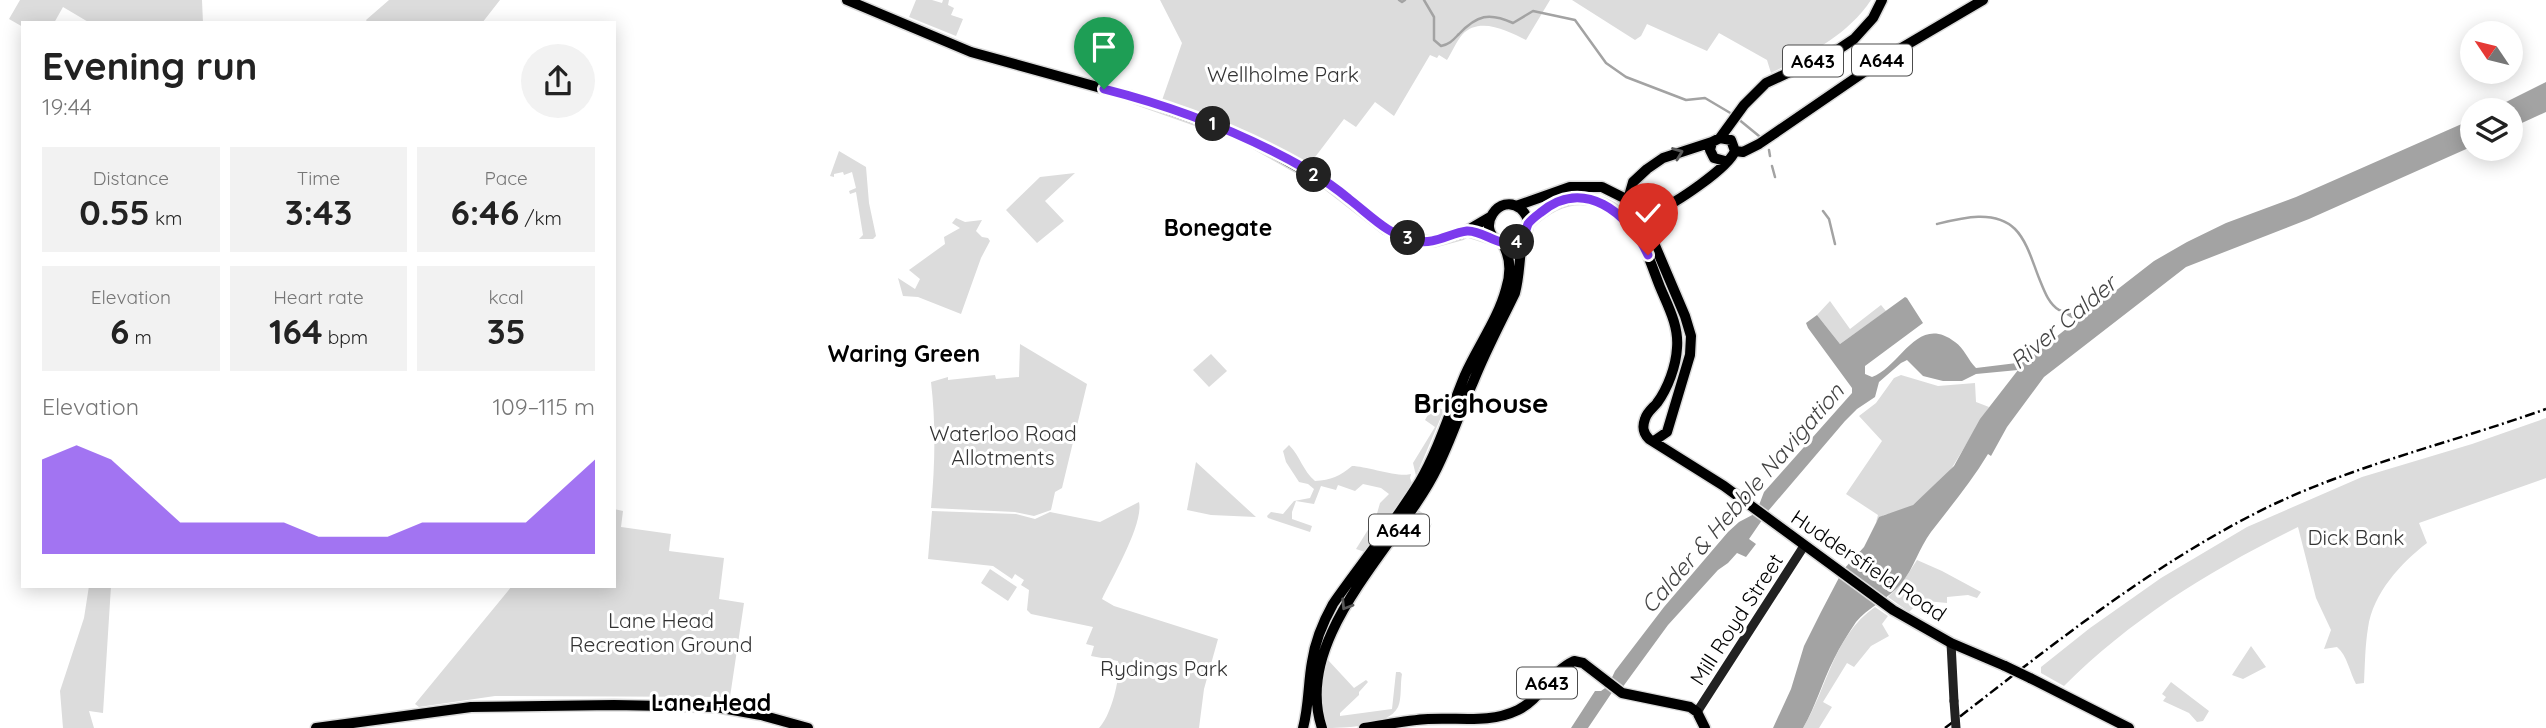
<!DOCTYPE html>
<meta charset="utf-8">
<style>
:root{--surface:#fff;--page:#f2f2f2;--text:#222;--muted:#767676;--accent:#7c3aed}
body{margin:0;font-family:Quicksand,sans-serif;background:var(--page);color:var(--text);height:100vh;display:flex;flex-direction:column;font-size:26px;white-space:nowrap}
*{box-sizing:border-box;margin:0}
p{font-size:23px;color:var(--muted)}
.icon{flex:none;width:38px;height:38px;fill:none;stroke:currentColor;stroke-width:2;stroke-linecap:round;stroke-linejoin:round}
.map{position:relative;flex:1;overflow:hidden}
.panel{position:absolute;left:21px;top:21px;width:595px;height:567px;display:flex;flex-direction:column;background:var(--surface);border-radius:0px;box-shadow:0 4px 18px #0003}
.panel>*{flex:none}
.needle{width:46px;rotate:305deg}
.buttons{position:absolute;left:2460px;top:21px;display:grid;gap:14px}
.buttons a{display:grid;place-items:center;width:63px;height:63px;border-radius:50%;background:var(--surface);box-shadow:0 4px 18px #0003;font-size:35px}
.pin{position:absolute;display:grid;place-items:center;width:60px;height:60px;color:#fff;margin:-72px -30px;border-radius:50% 50% 50% 0;rotate:-45deg;box-shadow:0 0 7px #0007}
.pin .icon{rotate:45deg}
.km{position:absolute;width:35px;height:35px;margin:-18px;border-radius:50%;background:#222;color:#fff;font-size:19px;line-height:35px;text-align:center}
.round{display:grid;place-items:center;flex:none;width:74px;height:74px;border-radius:37px;background:var(--page)}
.summary{display:flex;align-items:center;justify-content:space-between;height:119px;padding:0 21px}
h1{font-size:38px;font-weight:800;line-height:52px}
.metrics{display:grid;grid-template-columns:repeat(3,1fr);gap:10px;height:119px;padding:7px 21px}
.metrics div{display:grid;align-content:center;border-radius:0px;background:var(--page);text-align:center}
.metrics b{font-size:35px;font-weight:800}
.metrics small{font-size:19px;font-weight:400}
.metrics p{font-size:19px}
.chart{height:196px;padding:14px 21px}
.chart p{display:flex;justify-content:space-between}
.chart svg{width:100%;height:126px;margin-top:7px;fill:var(--accent);opacity:.7}
.map>svg:first-child{display:block}
</style>
<div class="map">
<svg width="2546" height="728" viewBox="0 0 2546 728">
<rect width="100%" height="100%" fill="#fff"/>
<path fill="#dcdcdc" d="M 20,0 L 202,0 L 203,23 L 90,23 L 63,7 L 54,23 L 23,23 L 23,27 L 9,19 Z
M 389,0 L 500,0 L 482,23 L 368,23 L 366,20 Z
M 916,0 L 932,0 L 942,3 L 943,0 L 949,0 L 948,5 L 954,8 L 951,15 L 963,19 L 956,36 L 909,17 Z
M 1160,0 L 1550,0 L 1526,40 C 1508,31 1479,16 1462,35 C 1456,42 1452,52 1447,60 L 1439,55 L 1437,58 L 1430,55 L 1394,116 L 1375,102 L 1356,127 L 1344,119 L 1306,169 L 1243,136 L 1160,106 L 1182,43 Z
M 1572,0 L 1871,0 C 1847,36 1809,54 1771,73 L 1767,60 L 1719,33 L 1707,51 L 1647,24 L 1641,36 L 1635,40 Z
M 839,151 L 866,167 L 869,203 L 876,236 L 873,239 L 859,239 L 863,235 L 856,192 L 850,194 L 849,191 L 856,188 L 852,172 L 844,175 L 843,172 L 834,174 L 834,177 L 830,176 Z
M 1075,173 L 1045,201 L 1064,221 L 1037,243 L 1006,210 L 1040,177 Z
M 956,218 L 965,222 L 982,220 L 976,231 L 982,237 L 988,238 L 990,241 L 981,258 L 961,314 L 918,297 L 903,296 L 898,278 L 915,289 L 920,279 L 909,270 L 945,244 L 944,237 L 960,228 L 952,223 Z
M 1830,301 L 1850,329 L 1881,305 L 1886,311 L 1840,344 L 1817,315 Z
M 1020,344 L 1087,384 L 1062,488 L 1055,492 L 1051,510 L 1034,516 L 1015,512 L 931,508 C 935,466 936,424 931,382 L 948,377 L 948,380 L 995,375 L 996,379 L 1019,377 Z
M 1211,354 L 1227,371 L 1209,387 L 1193,370 Z
M 1901,375 L 1938,386 L 1975,383 L 1976,402 L 1989,407 L 1950,471 L 1913,505 L 1905,510 L 1884,515 L 1876,522 L 1878,515 L 1846,494 L 1882,441 L 1859,416 L 1876,403 L 1894,378 Z
M 1433,406 L 1444,410 L 1416,476 L 1413,463 L 1435,427 L 1425,420 Z
M 2546,418 L 2546,478 L 2419,523 L 2427,543 C 2401,563 2373,593 2368,628 C 2365,646 2365,665 2364,683 L 2356,684 C 2350,673 2347,655 2337,647 L 2324,649 L 2331,630 L 2316,598 L 2298,527 C 2212,569 2132,618 2064,686 L 2041,673 L 2041,667 L 2090,628 L 2161,578 L 2247,527 L 2362,477 L 2472,444 Z
M 1289,445 C 1300,456 1303,471 1315,481 C 1331,480 1340,476 1352,466 C 1366,466 1399,478 1411,474 L 1410,478 L 1412,483 L 1365,552 L 1356,549 L 1376,517 L 1380,503 L 1389,494 L 1381,488 L 1363,484 L 1355,491 L 1338,485 L 1336,490 L 1321,486 L 1314,504 L 1296,501 L 1292,512 L 1292,519 L 1312,526 L 1310,532 L 1268,518 L 1267,516 L 1271,512 L 1283,514 L 1294,501 L 1310,498 L 1314,489 L 1308,484 L 1299,482 L 1286,462 L 1283,451 Z
M 1196,462 L 1256,517 L 1211,515 L 1187,510 Z
M 1139,502 C 1144,523 1112,578 1102,599 L 1114,606 L 1218,639 L 1204,689 L 1199,728 L 1099,728 C 1111,716 1121,677 1118,661 L 1091,656 L 1094,646 L 1086,644 L 1093,627 L 1031,614 L 1027,610 L 1029,590 L 1021,585 L 1024,580 L 1015,574 L 1012,579 L 993,566 L 928,559 L 932,511 L 1016,514 L 1035,519 L 1050,512 L 1100,522 Z
M 614,509 L 623,511 L 621,527 L 671,534 L 669,551 L 724,558 L 719,599 L 744,603 L 730,697 L 495,696 L 419,707 L 415,704 L 512,586 L 614,586 Z
M 1418,510 L 1426,515 L 1420,533 L 1424,535 L 1432,523 L 1423,546 L 1397,541 Z
M 1917,560 L 1942,571 L 1981,592 L 1977,598 L 1968,595 L 1947,597 L 1947,603 L 1926,601 L 1922,608 L 1916,605 L 1909,612 L 1888,597 L 1902,583 Z
M 990,569 L 1017,587 L 1008,601 L 981,583 Z
M 89,586 L 111,586 L 103,713 L 89,711 L 94,728 L 63,728 L 60,691 L 84,618 Z
M 1875,607 L 1888,616 L 1882,624 L 1889,636 L 1871,646 L 1854,667 L 1847,663 L 1823,702 L 1832,707 L 1819,728 L 1803,728 C 1828,687 1833,636 1875,607 Z
M 2251,646 L 2266,667 L 2243,679 L 2232,675 Z
M 1328,660 L 1354,688 L 1366,680 L 1368,682 L 1359,692 L 1359,695 L 1340,713 L 1340,716 L 1392,709 L 1396,672 L 1400,672 L 1402,674 C 1400,684 1402,698 1398,707 C 1388,727 1343,728 1324,728 L 1320,691 Z
M 2171,682 L 2209,711 L 2203,721 L 2197,722 L 2189,713 L 2163,701 L 2166,697 L 2162,694 Z"/>
<path fill="#a3a3a3" d="M 2546,82 L 2546,112 L 2511,128 L 2511,110 L 2490,110 Z
M 2473,119 L 2473,146 L 2309,219 L 2186,267 L 2044,377 L 2007,427 L 1991,456 L 1988,454 C 1971,482 1951,506 1931,532 C 1919,548 1914,568 1901,584 C 1889,598 1866,609 1856,622 C 1848,634 1840,646 1834,659 C 1822,682 1816,706 1803,728 L 1773,728 L 1791,689 L 1804,646 L 1821,612 L 1843,570 L 1864,547 L 1879,517 L 1913,505 L 1954,466 L 1980,419 L 2018,370 L 1976,374 L 1962,381 L 1943,381 L 1923,376 L 1907,360 L 1901,363 L 1879,382 L 1875,397 L 1857,409 L 1845,421 L 1769,510 L 1749,539 L 1756,544 L 1746,557 L 1737,553 L 1728,563 L 1718,570 L 1668,625 L 1622,688 L 1617,685 L 1588,728 L 1571,728 L 1595,691 L 1601,691 L 1608,686 L 1615,671 L 1664,607 L 1728,532 L 1739,522 L 1756,513 L 1764,492 L 1852,393 L 1852,388 L 1808,328 L 1806,323 L 1817,315 L 1840,344 L 1905,297 L 1907,298 L 1923,323 L 1865,366 L 1865,374 L 1872,377 C 1901,367 1917,313 1955,342 C 1964,348 1968,360 1976,368 L 2025,362 L 2076,321 L 2056,308 L 2082,315 L 2087,313 L 2154,261 L 2187,242 L 2226,223 L 2296,197 Z"/>
<g fill="none" stroke-linecap="round" stroke-linejoin="round">
<path stroke="#a3a3a3" stroke-width="2.5" d="M 1399,0 L 1402,2 L 1405,0
M 1424,0 L 1434,17 L 1434,40 L 1441,46 C 1450,44 1453,40 1459,34 C 1477,15 1489,12 1513,23 L 1533,11 L 1575,20 L 1606,63 L 1626,77 L 1686,100 L 1705,98 L 1732,114
M 1737,118 L 1759,136
M 1769,150 L 1770,156
M 1772,166 L 1775,177
M 1823,211 L 1829,219 L 1835,244
M 1937,224 C 1961,218 1995,209 2015,229 C 2027,241 2033,263 2039,278 C 2044,290 2048,303 2059,310"/>
<g stroke="#dbdbdb" stroke-width="13">
<path id="primary" d="M 847,0 L 971,52 L 1130,96 L 1243,136 L 1328,184 L 1386,229 L 1415,241 L 1435,241 L 1461,234 L 1490,217
M 1712,142 L 1710,150 L 1714,158 L 1725,161
M 1735,151 L 1743,152 L 1759,144 L 1886,57 L 1983,0
M 1627,203 L 1633,182 L 1647,169 L 1663,158 L 1712,142 L 1720,138 L 1744,105 L 1766,83 L 1839,49 L 1854,39 L 1873,18 L 1882,0
M 1516,206 L 1570,187 L 1602,187 L 1626,199 L 1636,212 L 1651,236 L 1685,316 L 1691,336 L 1690,355 L 1667,432 L 1654,441
M 1616,212 C 1628,211 1644,215 1656,211 C 1675,204 1728,168 1735,151 L 1731,140 L 1720,138
M 1528,224 C 1569,184 1614,193 1642,242 C 1649,256 1654,272 1660,287 C 1668,306 1679,326 1677,348 C 1676,366 1668,388 1657,403 C 1653,408 1647,412 1645,419 C 1642,427 1643,433 1649,439 L 1724,486 L 1893,610 L 1951,643 L 2005,666
M 1468,231 L 1496,240
M 2030,678 L 2129,728
M 316,728 L 471,707 L 614,705 L 716,707 L 761,715 L 808,728
M 1303,728 C 1309,706 1308,684 1312,662 C 1315,641 1323,622 1333,604 C 1361,564 1393,525 1419,483 C 1439,449 1450,411 1465,375 C 1478,346 1498,319 1506,289 C 1511,273 1511,257 1502,243
M 1322,728 C 1291,636 1401,543 1437,468 C 1451,440 1461,409 1474,380 C 1486,350 1501,322 1515,293 C 1519,278 1519,265 1521,250 C 1522,241 1528,232 1528,223 C 1528,218 1525,213 1521,209 C 1499,191 1475,229 1499,241 C 1509,246 1517,243 1524,236
M 1364,728 C 1385,725 1407,720 1428,719 C 1459,717 1489,724 1518,710 C 1542,698 1550,672 1574,661 L 1583,663 L 1622,693 L 1690,707 L 1697,712 L 1705,728"/>
</g>
<path stroke="#222" stroke-width="9" d="M 1951,643 L 1954,701
M 1697,712 L 1804,546"/>
<use href="#primary" stroke="#000" stroke-width="10"/>
<path stroke="#000" stroke-width="2.5" stroke-dasharray="10 3.5 2 3.5" stroke-linecap="butt" d="M 1945,728 C 2049,648 2151,564 2270,506 C 2358,464 2454,442 2546,409"/>
<g stroke="#dbdbdb" stroke-width="13" stroke-linecap="butt">
<path id="primary-bridge" d="M 2005,666 L 2030,678"/>
</g>
<path stroke="#222" stroke-width="9" d="M 1954,701 L 1956,728"/>
<use href="#primary-bridge" stroke="#000" stroke-width="10"/>
</g>
<defs><path id="oneway-chevron" d="M-2-3.5L2.5 0L-2 3.5" fill="none" stroke-width="1.6" stroke-linecap="round" stroke-linejoin="round" transform="scale(1.75)"/></defs>
<g stroke="#595959">
<use href="#oneway-chevron" transform="translate(1678 153) rotate(-21)"/>
<use href="#oneway-chevron" transform="translate(1346 605) rotate(122)"/>
</g>
<g fill="none" stroke-linecap="round" stroke-linejoin="round">
<g stroke="#fff" stroke-width="14">
<path id="route" d="M 1104,89 C 1175,107 1243,133 1306,169 C 1321,178 1336,188 1349,199 C 1370,215 1389,236 1416,241 C 1434,245 1450,233 1467,231 C 1484,230 1501,250 1518,241 C 1526,237 1525,231 1528,224 C 1530,221 1536,216 1540,213 C 1583,176 1629,213 1648,255"/>
</g>
<use href="#route" stroke="#7c3aed" stroke-width="9"/>
</g>
<g text-anchor="middle" dominant-baseline="central" stroke-width="6" stroke-linejoin="round" paint-order="stroke">
<g fill="#fff" stroke="#4c4c4c" stroke-width="2">
<rect x="1852" y="44.5" width="60" height="31" rx="5"/>
<rect x="1783" y="45.5" width="60" height="31" rx="5"/>
<rect x="1369" y="514.5" width="60" height="31" rx="5"/>
<rect x="1517" y="667.5" width="60" height="31" rx="5"/>
</g>
<g font-size="19" font-weight="bold" fill="#000">
<text x="1882" y="60">A644</text>
<text x="1813" y="61">A643</text>
<text x="1399" y="530">A644</text>
<text x="1547" y="683">A643</text>
</g>
<g font-size="21" fill="#333" stroke="#fff">
<text x="1283" y="74">Wellholme Park</text>
<text x="1003" y="433">Waterloo Road<tspan x="1003" dy="24">Allotments</tspan></text>
<text x="2356" y="537">Dick Bank</text>
<text x="661" y="620">Lane Head<tspan x="661" dy="24">Recreation Ground</tspan></text>
<text x="1164" y="668">Rydings Park</text>
</g>
<g font-size="21" fill="#000" stroke="#fff">
<text transform="translate(1869 565) rotate(34)">Huddersfield Road</text>
<text transform="translate(1736 619) rotate(-57)">Mill Royd Street</text>
</g>
<g font-size="23" font-weight="bold" fill="#000" stroke="#fff">
<text x="1218" y="227">Bonegate</text>
<text x="904" y="353">Waring Green</text>
<text x="711" y="702">Lane Head</text>
</g>
<g font-size="23" font-style="italic" fill="#444" stroke="#fff">
<text transform="translate(2063 322) rotate(-40)">River Calder</text>
<text transform="translate(1742 498) rotate(-49)">Calder &amp; Hebble Navigation</text>
</g>
<g font-size="28" font-weight="bold" fill="#000" stroke="#fff">
<text x="1481" y="402">Brighouse</text>
</g>
</g>
</svg>
<div class="buttons">
<a><svg class="needle" viewBox="-14 -14 28 28"><path d="M0-13l5 13h-10z" fill="#e53935"/><path d="M0 13l5-13h-10z" fill="#767676"/></svg></a>
<a><svg class="icon" aria-label="layers" viewBox="0 0 24 24"><path d="M12 4l9 5-9 5-9-5zM3 14l9 5 9-5"/></svg></a>
</div>
<div class="pin" style="left:1104px;top:89px;background:#1e9e55"><svg class="icon" aria-label="arrive" viewBox="0 0 24 24"><path d="M6 21V4h12l-3 4 3 4H6"/></svg></div>
<div class="pin" style="left:1648px;top:255px;background:#d93025"><svg class="icon" aria-label="check" viewBox="0 0 24 24"><path d="M5 12l5 5 9-10"/></svg></div>
<b class="km" style="left:1213px;top:124px">1</b>
<b class="km" style="left:1314px;top:175px">2</b>
<b class="km" style="left:1408px;top:238px">3</b>
<b class="km" style="left:1517px;top:242px">4</b>
<section class="panel">
<div class="summary"><div><h1>Evening run</h1><p>19:44</p></div><a class="round"><svg class="icon" aria-label="share" viewBox="0 0 24 24"><path d="M12 15V3M7 8l5-5 5 5M5 13v7h14v-7"/></svg></a></div>
<div class="metrics">
<div><p>Distance</p><b>0.55<small> km</small></b></div>
<div><p>Time</p><b>3:43</b></div>
<div><p>Pace</p><b>6:46<small> /km</small></b></div>
</div>
<div class="metrics">
<div><p>Elevation</p><b>6<small> m</small></b></div>
<div><p>Heart rate</p><b>164<small> bpm</small></b></div>
<div><p>kcal</p><b>35</b></div>
</div>
<div class="chart"><p><span>Elevation</span>109–115 m</p>
<svg viewBox="0 0 160 44" preserveAspectRatio="none"><path d="M0 44V11L10 6L20 11L30 22L40 33L50 33L60 33L70 33L80 38L90 38L100 38L110 33L120 33L130 33L140 33L150 22L160 11V44z"/></svg>
</div>
</section>
</div>
